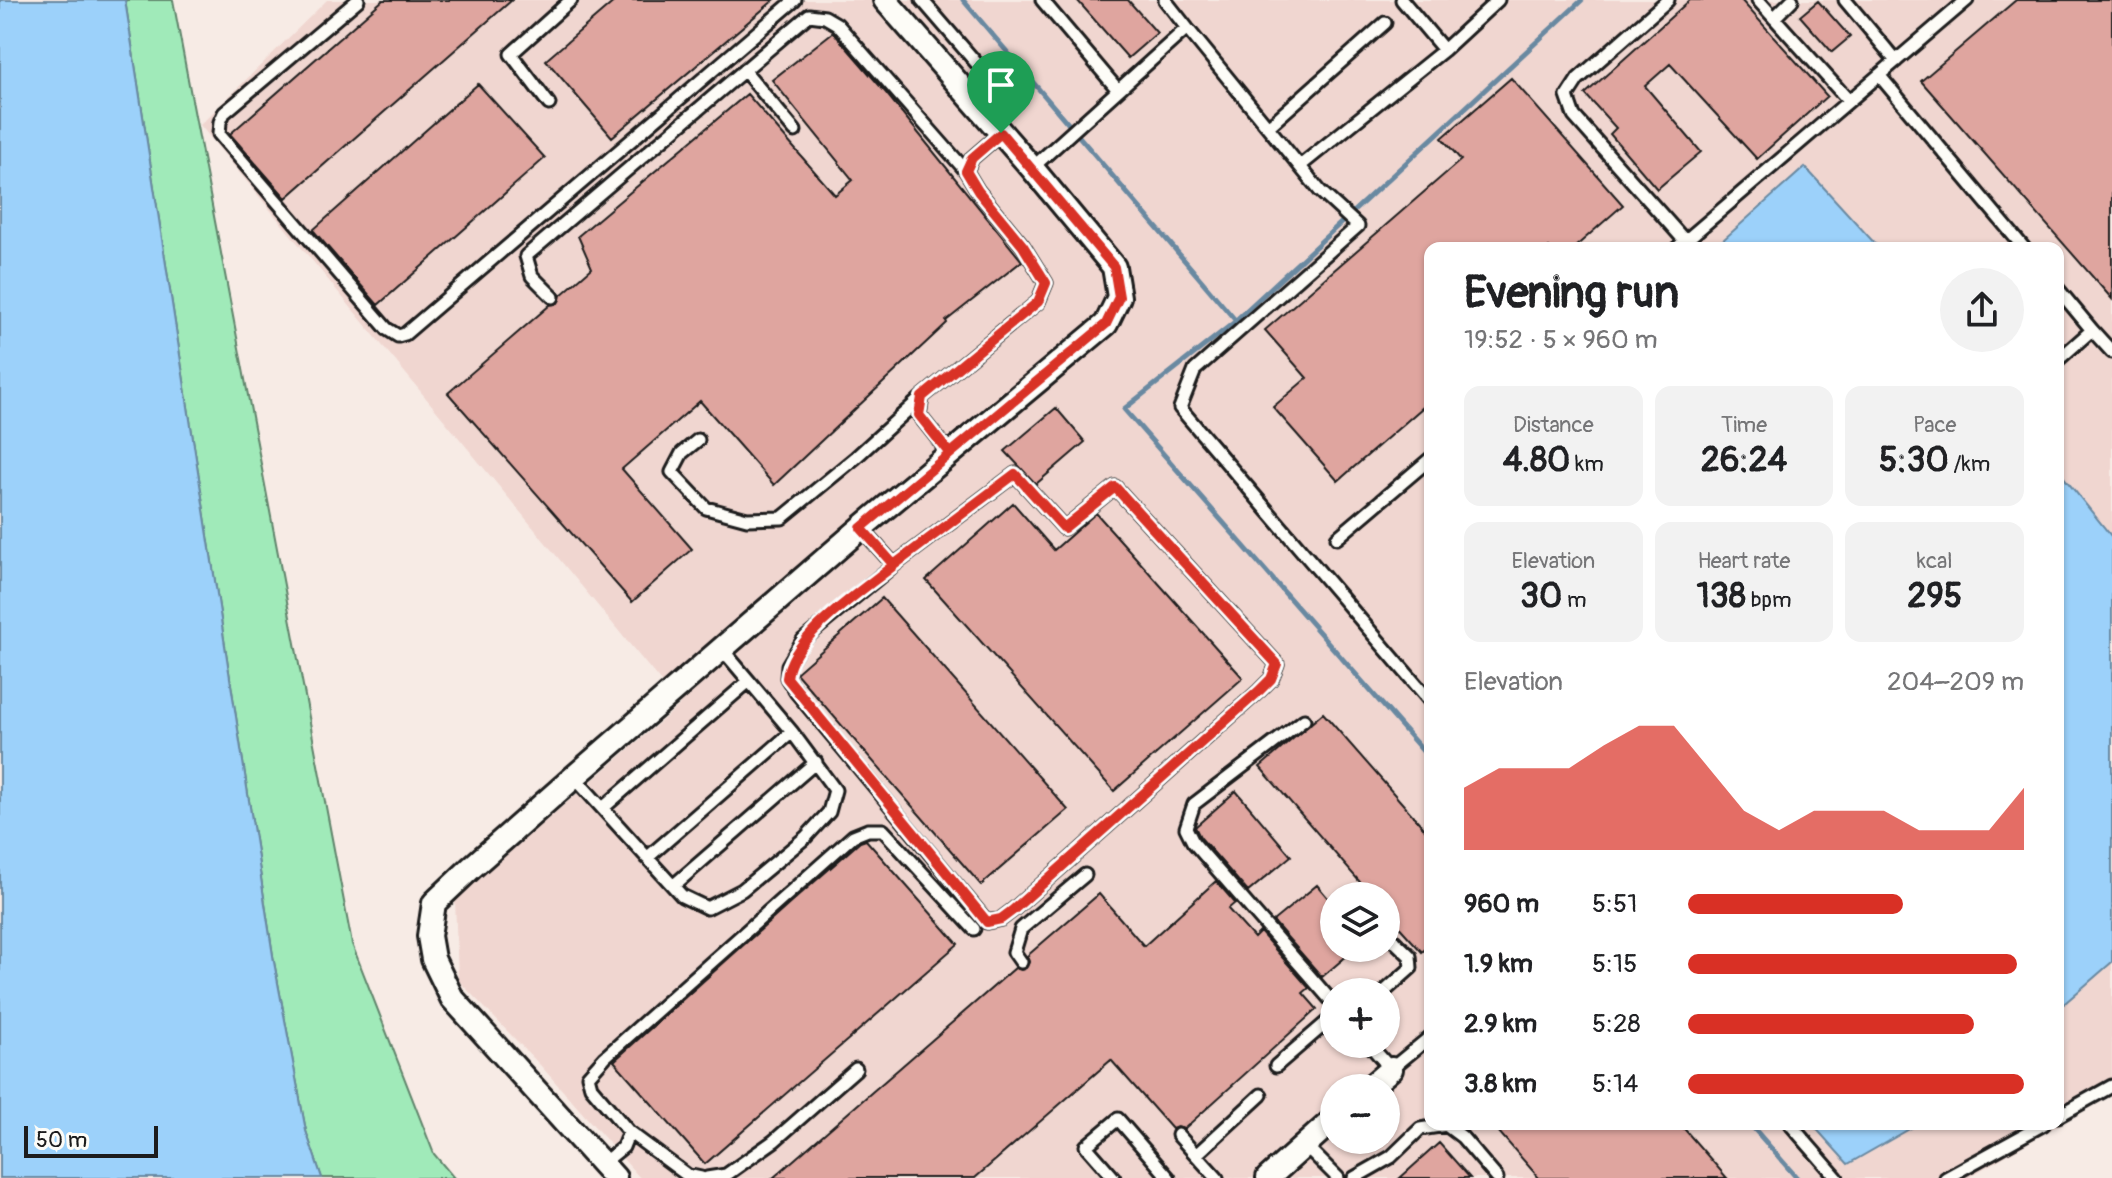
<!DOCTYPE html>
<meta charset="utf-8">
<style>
:root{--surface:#fff;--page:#f2f2f2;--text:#202124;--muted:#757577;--accent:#d93025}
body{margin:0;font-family:Pangolin,sans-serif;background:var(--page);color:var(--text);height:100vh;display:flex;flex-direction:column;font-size:30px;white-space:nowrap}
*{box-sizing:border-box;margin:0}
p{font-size:26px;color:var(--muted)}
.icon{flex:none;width:44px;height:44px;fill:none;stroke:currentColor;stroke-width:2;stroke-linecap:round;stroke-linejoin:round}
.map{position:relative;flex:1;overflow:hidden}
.sheet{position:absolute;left:1424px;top:242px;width:640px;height:888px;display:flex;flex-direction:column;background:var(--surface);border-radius:16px;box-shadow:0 2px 6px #0004}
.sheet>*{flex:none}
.fabs{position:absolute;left:1320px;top:882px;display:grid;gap:16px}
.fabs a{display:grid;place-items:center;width:80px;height:80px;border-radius:50%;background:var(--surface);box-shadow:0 2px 6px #0004;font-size:40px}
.scale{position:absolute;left:24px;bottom:20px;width:134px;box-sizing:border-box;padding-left:8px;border:4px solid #1c1c1c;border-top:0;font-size:22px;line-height:28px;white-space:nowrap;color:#1c1c1c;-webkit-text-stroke:6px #fdfcf7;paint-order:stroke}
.pin{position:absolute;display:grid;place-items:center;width:68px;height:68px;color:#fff;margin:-82px -34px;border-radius:50% 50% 50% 0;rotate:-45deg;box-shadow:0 0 8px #0007}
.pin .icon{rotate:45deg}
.round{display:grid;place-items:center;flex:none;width:84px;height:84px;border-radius:42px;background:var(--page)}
.headline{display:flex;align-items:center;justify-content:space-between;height:136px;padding:0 40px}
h1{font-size:44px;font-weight:800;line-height:60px}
.stats{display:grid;grid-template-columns:repeat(3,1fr);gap:12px;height:136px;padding:8px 40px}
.stats div{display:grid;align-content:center;border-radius:16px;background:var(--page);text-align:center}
.stats b{font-size:34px;font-weight:800}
.stats small{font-size:22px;font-weight:400}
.stats p{font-size:22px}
.chart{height:224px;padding:16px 40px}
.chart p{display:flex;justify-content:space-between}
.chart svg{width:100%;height:144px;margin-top:8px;fill:var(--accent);opacity:.7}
ul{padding:0 40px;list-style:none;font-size:26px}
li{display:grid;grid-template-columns:128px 96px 1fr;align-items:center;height:60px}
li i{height:20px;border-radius:10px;background:var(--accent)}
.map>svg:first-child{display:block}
</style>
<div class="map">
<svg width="2112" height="1178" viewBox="0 0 2112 1178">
<rect width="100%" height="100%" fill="#f7ebe5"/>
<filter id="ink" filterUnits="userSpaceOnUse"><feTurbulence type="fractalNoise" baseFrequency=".0125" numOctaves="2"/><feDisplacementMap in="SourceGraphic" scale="16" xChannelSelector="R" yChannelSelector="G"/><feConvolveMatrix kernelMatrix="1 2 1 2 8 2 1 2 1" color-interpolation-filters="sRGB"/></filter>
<g filter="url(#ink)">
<path fill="#f0d6d0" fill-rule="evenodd" d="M 327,0 L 2112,0 L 2112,1094 L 1967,1178 L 640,1178 L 541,1066 L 458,980 L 455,899 L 680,705 L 200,125 ZM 1430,248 L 2058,248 L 2058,1124 L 1430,1124 ZM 1334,896 L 1386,896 L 1386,948 L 1334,948 ZM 1334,992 L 1386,992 L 1386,1044 L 1334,1044 ZM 1334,1088 L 1386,1088 L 1386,1140 L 1334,1140 Z"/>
<path fill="#a0eab9" stroke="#5e836a" stroke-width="2" d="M 125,0 L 173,0 L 352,944 L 434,1154 L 454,1178 L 322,1178 L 306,1131 L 274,962 Z"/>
<path fill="#9cd1fa" stroke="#6989a1" stroke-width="2" d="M 0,0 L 125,0 L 274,962 L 306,1131 L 322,1178 L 0,1178 Z
M 1805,167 L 1879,248 L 1714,248 Z
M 2058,470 L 2112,537 L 2112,962 L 2058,1009 Z
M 1812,1124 L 1918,1124 L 1848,1164 Z"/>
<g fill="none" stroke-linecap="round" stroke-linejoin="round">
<path stroke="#6989a1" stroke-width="5" d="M 963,0 L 1236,321 L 1124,409 L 1430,759
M 1236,320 L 1582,0
M 1750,1124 L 1797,1178"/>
</g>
<path fill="#dfa59f" stroke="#1c1c1c" stroke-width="2" d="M 383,0 L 512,0 L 286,198 L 230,134 Z
M 616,0 L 774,0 L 612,137 L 546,60 Z
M 1077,0 L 1128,0 L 1157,33 L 1128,58 Z
M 1690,0 L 1741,0 L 1827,96 L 1757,159 L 1670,64 L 1645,86 L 1701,152 L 1657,189 L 1610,134 L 1616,128 L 1585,94 Z
M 2016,0 L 2112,0 L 2112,299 L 1921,81 Z
M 1818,1 L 1850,37 L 1832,52 L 1800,16 Z
M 833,32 L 886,93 L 1022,261 L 946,321 L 947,323 L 774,485 L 700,401 L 622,469 L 692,549 L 632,602 L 448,393 L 550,305 L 558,303 L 561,295 L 592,268 L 578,236 L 747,94 L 835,195 L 853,180 L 772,80 Z
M 1511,78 L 1623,205 L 1574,248 L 1430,248 L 1430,401 L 1338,481 L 1273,407 L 1307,378 L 1265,330 L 1461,160 L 1442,138 Z
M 478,84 L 545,158 L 378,305 L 313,230 Z
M 1056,408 L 1085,442 L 1036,484 L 1005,451 Z
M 1013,503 L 1054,550 L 1096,513 L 1243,678 L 1114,791 L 926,580 Z
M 882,598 L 1068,810 L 981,885 L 796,673 Z
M 1323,713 L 1430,835 L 1430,945 L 1422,952 L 1386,912 L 1386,896 L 1372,896 L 1260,767 Z
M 1236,791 L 1291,856 L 1248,892 L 1200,837 L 1195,827 Z
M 866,840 L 958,944 L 705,1164 L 614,1061 L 804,891 L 860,842 Z
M 1216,881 L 1235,903 L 1228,909 L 1254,938 L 1260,932 L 1309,988 L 1303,993 L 1317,1009 L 1184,1129 L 1177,1127 L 1172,1129 L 1111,1060 L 975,1178 L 773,1178 L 1015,968 L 1021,970 L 1026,968 L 1029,962 L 1027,956 L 1099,894 L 1144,946 Z
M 1317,885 L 1334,905 L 1334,948 L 1356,948 L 1322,977 L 1273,921 Z
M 1492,1124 L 1680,1124 L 1727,1178 L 1539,1178 Z
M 1439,1143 L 1470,1178 L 1400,1178 Z"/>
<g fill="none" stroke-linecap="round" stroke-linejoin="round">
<g stroke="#1c1c1c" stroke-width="17">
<path id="service" d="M 358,0 L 224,113 L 220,122 L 219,134 L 387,329 L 398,336 L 405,334 L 795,0
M 922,0 L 1010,102
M 1042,0 L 1118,90
M 1165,0 L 1187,28
M 1402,0 L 1444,50
M 1668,0 L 1578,79 L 1567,96 L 1574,116 L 1685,241
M 1758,0 L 1849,101
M 1845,0 L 1896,61
M 1774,18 L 1792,0
M 744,70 L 795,131
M 1879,75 L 2024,248
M 549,104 L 511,54 L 571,0
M 1268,127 L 1385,23
M 1300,166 L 1444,50 L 1498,0
M 1032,168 L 1187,28 L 1320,191 L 1358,226 L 1195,370 L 1180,408 L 1430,701
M 1677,248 L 1967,0
M 2058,289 L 2092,330 L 2058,360
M 553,297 L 532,276 L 526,256 L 809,15 L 825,17 L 837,24 L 966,171
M 2092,330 L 2112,352
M 698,440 L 682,453 L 672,472 L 706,508 L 747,519 L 782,518 L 855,458 L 922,397
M 950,454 L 919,415 L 922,397 L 1038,302 L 1046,283 L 1023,246 L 978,191 L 966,171 L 972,158 L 1001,133
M 1015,474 L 1064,528 L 1115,487 L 1277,664 L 1271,679 L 1259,691 L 1013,910 L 1001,919 L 987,922 L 796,692 L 787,678 L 788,665 L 803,640 L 894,565 Z
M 861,528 L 894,565
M 1337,538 L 1430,459
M 1304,720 L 1194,804 L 1186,828 L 1193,842 L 1334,1004
M 574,777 L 682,896 L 707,908 L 742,890 L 806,837 L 829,812 L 835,790 L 792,732 L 722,649
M 603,808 L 749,681
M 647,858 L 792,732
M 673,886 L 816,762
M 1021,962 L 1014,952 L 1021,929 L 1085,875
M 1384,992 L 1411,968 L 1410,956 L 1386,933
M 1369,1044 L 1391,1069 L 1430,1037
M 1276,1066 L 1334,1016
M 2058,1116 L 2112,1086
M 1790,1124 L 1837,1178
M 629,1132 L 687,1175 L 701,1178
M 1178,1135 L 1217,1178
M 1305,1145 L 1338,1178
M 1197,1154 L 1261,1095
M 602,1164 L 623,1147 L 629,1132 L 591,1087 L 588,1076 L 605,1057 L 853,836 L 868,830 L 883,830 L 974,929
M 707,1178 L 726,1175 L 774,1141 L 856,1069
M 1114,1178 L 1086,1146 L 1118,1119 L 1169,1178
M 1354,1178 L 1391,1157 L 1420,1129 L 1446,1125 L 1462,1137 L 1497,1178
M 1946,1178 L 2044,1124"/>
</g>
<g stroke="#1c1c1c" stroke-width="28">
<path id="minor" d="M 1369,1088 L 1391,1069
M 615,1178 L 452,998 L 433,959 L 429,936 L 434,903 L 471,868 L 574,777 L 861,528 L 1106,324 L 1119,297 L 1114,267 L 1032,168 L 885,0
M 1268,1178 L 1334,1119"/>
</g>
<use href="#service" stroke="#fdfcf7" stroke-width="11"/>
<use href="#minor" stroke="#fdfcf7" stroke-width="22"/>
</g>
</g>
<g fill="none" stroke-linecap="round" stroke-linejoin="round" filter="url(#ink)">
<g stroke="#fff" stroke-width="16">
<path id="route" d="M 1001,133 L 972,158 L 966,171 L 978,191 L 1023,246 L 1046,283 L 1038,302 L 922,397 L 919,415 L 950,454 L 861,528 L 894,565 C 862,591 791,636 787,678 L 987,922 L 1001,919 L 1013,910 L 1259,691 L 1271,679 L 1277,664 L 1115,487 L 1064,528 L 1015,474 L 894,565 L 861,528 L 1106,324 L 1119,297 L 1114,267 L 1001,133"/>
</g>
<use href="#route" stroke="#d93025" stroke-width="10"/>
</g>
</svg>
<div class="fabs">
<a><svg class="icon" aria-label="layers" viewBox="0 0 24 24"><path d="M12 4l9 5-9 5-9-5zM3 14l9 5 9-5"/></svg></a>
<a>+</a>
<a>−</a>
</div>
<div class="scale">50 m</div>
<div class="pin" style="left:1001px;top:133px;background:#1e9e55"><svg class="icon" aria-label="arrive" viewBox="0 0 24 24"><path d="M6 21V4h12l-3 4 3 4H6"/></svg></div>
<section class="sheet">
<div class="headline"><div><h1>Evening run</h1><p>19:52 · 5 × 960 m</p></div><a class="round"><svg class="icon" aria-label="share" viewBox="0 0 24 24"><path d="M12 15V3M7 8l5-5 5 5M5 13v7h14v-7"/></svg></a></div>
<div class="stats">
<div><p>Distance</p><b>4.80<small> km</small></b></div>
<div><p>Time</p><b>26:24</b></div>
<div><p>Pace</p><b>5:30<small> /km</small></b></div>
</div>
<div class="stats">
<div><p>Elevation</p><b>30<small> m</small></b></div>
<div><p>Heart rate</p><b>138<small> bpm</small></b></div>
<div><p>kcal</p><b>295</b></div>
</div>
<div class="chart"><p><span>Elevation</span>204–209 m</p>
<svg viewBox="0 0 160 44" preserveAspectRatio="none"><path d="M0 44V25L10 19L20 19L30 19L40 12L50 6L60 6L70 19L80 32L90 38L100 32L110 32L120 32L130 38L140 38L150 38L160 25V44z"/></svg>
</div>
<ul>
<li><b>960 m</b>5:51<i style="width:64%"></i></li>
<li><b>1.9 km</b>5:15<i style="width:98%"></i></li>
<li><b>2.9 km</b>5:28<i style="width:85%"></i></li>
<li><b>3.8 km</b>5:14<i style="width:100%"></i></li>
</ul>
</section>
</div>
